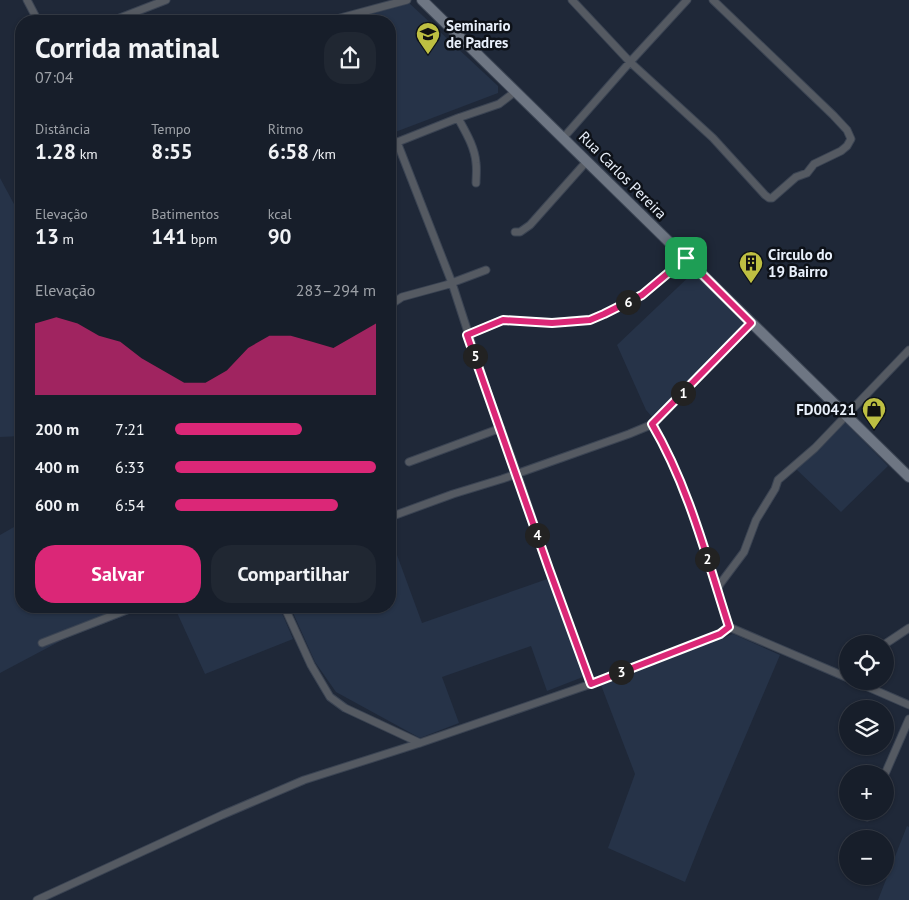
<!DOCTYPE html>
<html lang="pt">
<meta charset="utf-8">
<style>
:root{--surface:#171e2a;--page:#202732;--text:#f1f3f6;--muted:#9ea2a8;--line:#363c47;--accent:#db2777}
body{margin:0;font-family:"PT Sans",sans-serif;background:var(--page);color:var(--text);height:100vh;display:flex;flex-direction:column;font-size:19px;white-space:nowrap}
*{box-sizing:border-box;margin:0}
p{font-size:16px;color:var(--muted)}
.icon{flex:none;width:28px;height:28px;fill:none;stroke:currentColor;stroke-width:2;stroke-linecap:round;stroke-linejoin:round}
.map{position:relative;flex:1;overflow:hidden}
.sheet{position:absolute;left:15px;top:15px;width:381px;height:598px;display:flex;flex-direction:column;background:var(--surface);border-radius:20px;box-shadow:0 1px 4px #0004,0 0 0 1px var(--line)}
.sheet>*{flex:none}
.buttons{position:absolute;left:839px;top:635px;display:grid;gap:10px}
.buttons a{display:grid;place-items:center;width:55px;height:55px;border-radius:50%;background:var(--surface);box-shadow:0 1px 4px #0004,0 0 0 1px var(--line);font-size:25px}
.pin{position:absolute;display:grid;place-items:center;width:42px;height:42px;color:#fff;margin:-21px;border-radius:10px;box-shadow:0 2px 8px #0006}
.km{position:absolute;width:25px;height:25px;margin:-12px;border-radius:50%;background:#222;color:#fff;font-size:14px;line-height:25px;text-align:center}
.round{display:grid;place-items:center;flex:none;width:52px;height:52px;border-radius:20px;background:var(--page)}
.head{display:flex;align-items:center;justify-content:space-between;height:85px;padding:0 20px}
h1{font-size:28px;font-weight:800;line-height:38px}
.figures{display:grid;grid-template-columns:repeat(3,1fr);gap:8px;height:85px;padding:5px 20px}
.figures div{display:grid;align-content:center}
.figures b{font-size:21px;font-weight:800}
.figures small{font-size:14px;font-weight:400}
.figures p{font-size:14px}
.chart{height:140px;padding:10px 20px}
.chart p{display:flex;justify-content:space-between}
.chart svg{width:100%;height:90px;margin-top:5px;fill:var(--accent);opacity:.7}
.action{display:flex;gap:10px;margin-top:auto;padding:10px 20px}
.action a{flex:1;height:58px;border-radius:20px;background:var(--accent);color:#fff;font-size:20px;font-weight:800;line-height:58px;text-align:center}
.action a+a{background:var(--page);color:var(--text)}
ul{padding:0 20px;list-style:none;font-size:16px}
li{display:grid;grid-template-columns:80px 60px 1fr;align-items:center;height:38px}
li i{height:12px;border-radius:6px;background:var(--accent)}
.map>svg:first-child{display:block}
</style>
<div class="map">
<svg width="909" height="900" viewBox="0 0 909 900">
<rect width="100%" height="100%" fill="#1f2838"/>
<path fill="#263348" d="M 408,2 L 498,86 L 498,93 L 390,134 L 390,21 L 342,21 Z
M 0,178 L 21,217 L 21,436 L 0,437 Z
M 696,270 L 748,323 L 653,418 L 646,410 L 617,345 Z
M 844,421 L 888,466 L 841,512 L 796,469 Z
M 21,523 L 21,606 L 150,606 L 66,638 L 0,673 L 0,535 Z
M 390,536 L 422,623 L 556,576 L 588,675 L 547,691 L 531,646 L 442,677 L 459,723 L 420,738 L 336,692 L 315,662 L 290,606 L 390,606 Z
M 174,606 L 279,606 L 293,639 L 205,674 Z
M 733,634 L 780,655 L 708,824 L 685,882 L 608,848 L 635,774 L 601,685 Z
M 907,826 L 909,827 L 909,900 L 878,900 Z"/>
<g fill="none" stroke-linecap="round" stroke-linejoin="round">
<g stroke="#3b4453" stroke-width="9">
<path id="street" d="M 27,0 L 38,21
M 572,0 L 630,62 L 713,138 L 765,195 L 769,198 L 772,198 L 796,177 L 807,173 L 814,164 L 841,151 L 847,146 L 851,139 L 847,130 L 833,115 L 713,0
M 112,21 L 166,0
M 329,21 L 407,0
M 458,118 C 465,131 475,147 476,163 C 477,170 476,177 476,183
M 564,137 L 630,62 L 687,0
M 397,142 L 452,283 L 487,391 L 517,473 L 549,569 L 591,684
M 390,145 L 458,118 L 499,104 L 516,91
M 515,232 L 520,232 L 530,225 L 587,161
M 390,305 L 402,297 L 446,285 L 486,270
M 467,335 L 503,320 L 552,323 L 590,319 L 604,314 L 642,295 L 686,258
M 653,424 C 688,487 707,559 729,627 L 848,678
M 409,462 L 501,428
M 390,517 L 453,494 L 502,479 L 629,434 L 653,424 L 751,323
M 717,591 L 720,584 L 744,552 L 756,520 L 775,489 L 778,480 L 815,448 L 909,350
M 284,606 L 311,665 L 330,697 L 345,708 L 420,743
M 42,643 L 137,606
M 885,644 L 909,628
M 854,681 L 909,705
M 885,774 L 909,719
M 867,817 L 870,811
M 37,900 L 222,815 L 304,780 L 420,743 L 591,684 L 720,634 L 729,627"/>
</g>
<g stroke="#3b4453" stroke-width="12">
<path id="secondary" d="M 422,0 L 909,477"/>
</g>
<use href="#street" stroke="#555a62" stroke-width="7"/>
<use href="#secondary" stroke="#6e7683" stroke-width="10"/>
</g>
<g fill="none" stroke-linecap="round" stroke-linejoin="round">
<g stroke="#fff" stroke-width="10">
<path id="route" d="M 686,258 L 751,323 L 652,424 C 689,487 707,559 729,627 L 720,634 L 591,684 L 549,569 L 467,335 L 503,320 L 552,323 L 590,320 L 604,314 L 642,295 Z"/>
</g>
<use href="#route" stroke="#db2777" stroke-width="6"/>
</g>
<defs>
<g id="university-pin" transform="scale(1.25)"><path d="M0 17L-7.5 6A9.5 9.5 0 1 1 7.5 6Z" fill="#bebf42" stroke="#0d1118"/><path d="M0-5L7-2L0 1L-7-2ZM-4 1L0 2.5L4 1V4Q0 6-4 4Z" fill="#111"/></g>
<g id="building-pin" transform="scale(1.25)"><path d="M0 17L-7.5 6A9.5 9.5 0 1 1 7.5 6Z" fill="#bebf42" stroke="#0d1118"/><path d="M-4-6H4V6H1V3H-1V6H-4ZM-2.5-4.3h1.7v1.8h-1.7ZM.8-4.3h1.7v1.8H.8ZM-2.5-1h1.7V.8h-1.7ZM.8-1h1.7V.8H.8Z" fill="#111"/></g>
<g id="shop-pin" transform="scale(1.25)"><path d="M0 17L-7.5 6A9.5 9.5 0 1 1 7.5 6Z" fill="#bebf42" stroke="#0d1118"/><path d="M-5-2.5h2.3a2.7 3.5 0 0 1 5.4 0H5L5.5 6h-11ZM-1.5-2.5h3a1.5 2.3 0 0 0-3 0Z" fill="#111"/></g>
</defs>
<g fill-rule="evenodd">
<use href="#university-pin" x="428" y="34"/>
<use href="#building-pin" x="751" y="263"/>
<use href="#shop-pin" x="874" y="409"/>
</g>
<g text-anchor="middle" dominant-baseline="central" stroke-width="5" stroke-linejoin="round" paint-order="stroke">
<g font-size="15" font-weight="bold" fill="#e9f0fb" stroke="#0d1118" text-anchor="start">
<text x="446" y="25">Seminario<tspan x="446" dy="17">de Padres</tspan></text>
<text x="768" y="254">Circulo do<tspan x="768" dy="17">19 Bairro</tspan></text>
<text x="856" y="409" text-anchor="end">FD00421</text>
</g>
<g font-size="15" fill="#e9f0fb" stroke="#0d1118">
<text transform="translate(623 175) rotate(45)">Rua Carlos Pereira</text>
</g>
</g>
</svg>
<div class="buttons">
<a><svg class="icon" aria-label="locate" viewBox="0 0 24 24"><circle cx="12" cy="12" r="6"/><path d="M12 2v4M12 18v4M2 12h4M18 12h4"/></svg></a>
<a><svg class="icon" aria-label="layers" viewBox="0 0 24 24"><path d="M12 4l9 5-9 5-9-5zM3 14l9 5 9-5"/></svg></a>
<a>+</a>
<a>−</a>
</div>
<div class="pin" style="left:686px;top:258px;background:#1e9e55"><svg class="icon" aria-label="arrive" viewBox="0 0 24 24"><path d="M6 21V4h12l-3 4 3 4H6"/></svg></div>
<b class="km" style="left:683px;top:393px">1</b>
<b class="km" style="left:707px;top:559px">2</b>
<b class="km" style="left:621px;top:672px">3</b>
<b class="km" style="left:537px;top:535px">4</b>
<b class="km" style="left:475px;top:356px">5</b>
<b class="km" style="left:628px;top:302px">6</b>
<section class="sheet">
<div class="head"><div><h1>Corrida matinal</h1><p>07:04</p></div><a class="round"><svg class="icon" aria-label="share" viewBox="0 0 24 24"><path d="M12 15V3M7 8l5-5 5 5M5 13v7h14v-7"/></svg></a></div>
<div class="figures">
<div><p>Distância</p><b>1.28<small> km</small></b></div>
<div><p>Tempo</p><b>8:55</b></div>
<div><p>Ritmo</p><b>6:58<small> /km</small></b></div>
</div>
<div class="figures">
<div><p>Elevação</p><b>13<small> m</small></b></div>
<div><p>Batimentos</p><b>141<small> bpm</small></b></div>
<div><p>kcal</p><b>90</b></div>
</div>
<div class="chart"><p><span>Elevação</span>283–294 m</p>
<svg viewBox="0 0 160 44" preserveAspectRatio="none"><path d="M0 44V9L10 6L20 9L30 15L40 18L50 26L60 32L70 38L80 38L90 32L100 21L110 15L120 15L130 18L140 21L150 15L160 9V44z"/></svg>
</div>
<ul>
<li><b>200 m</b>7:21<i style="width:63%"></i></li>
<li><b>400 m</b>6:33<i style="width:100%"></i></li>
<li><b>600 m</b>6:54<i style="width:81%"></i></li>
</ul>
<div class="action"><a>Salvar</a><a>Compartilhar</a></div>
</section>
</div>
